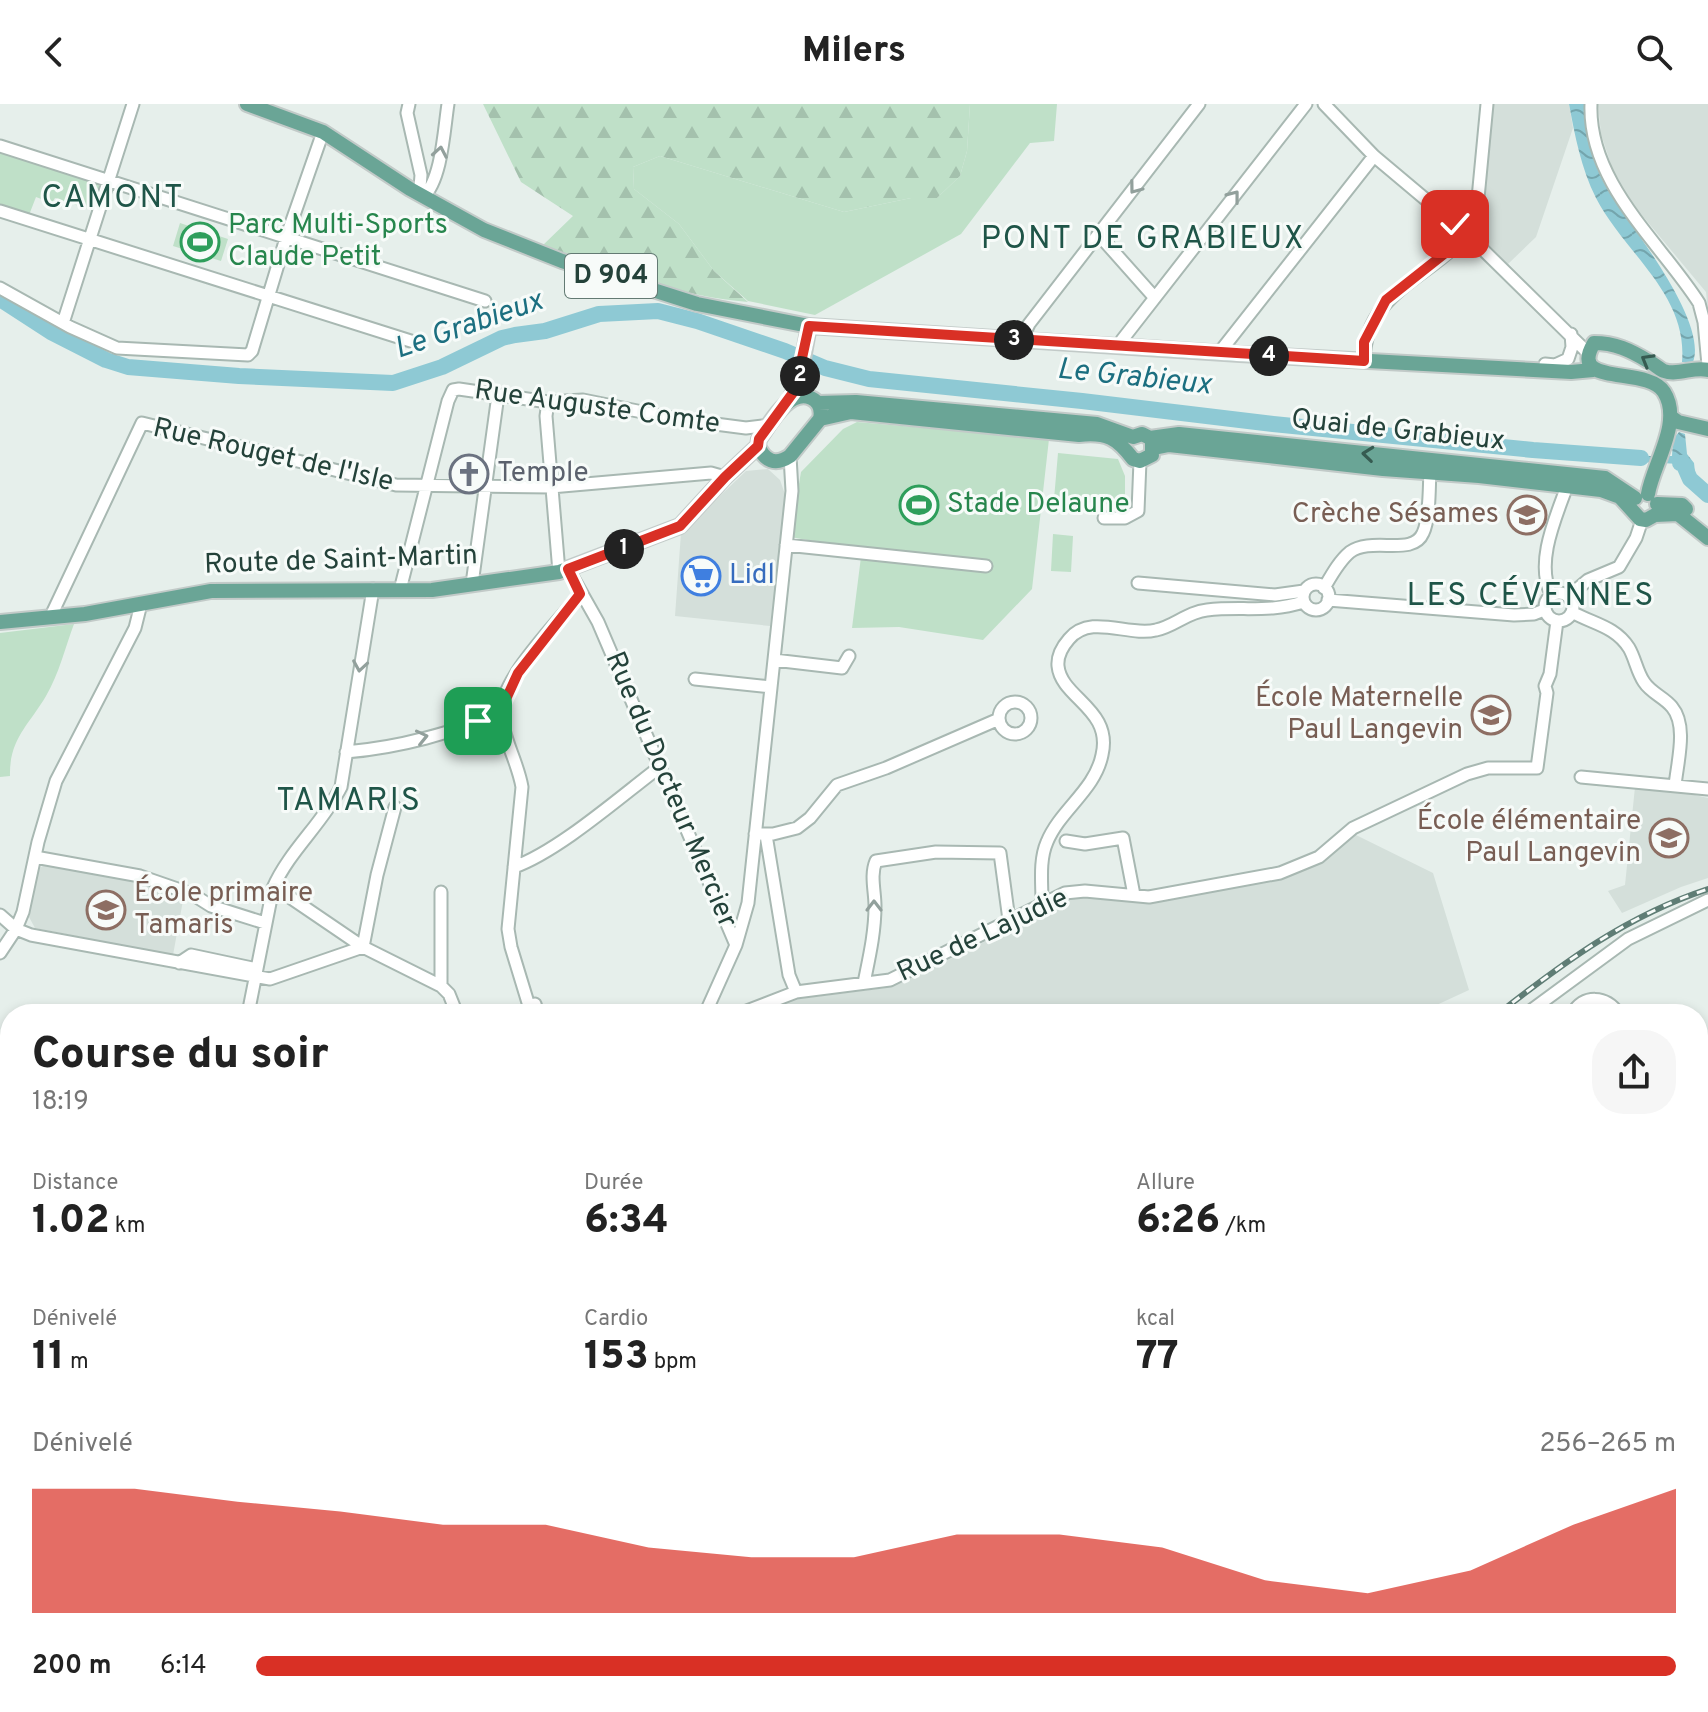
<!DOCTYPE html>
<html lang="fr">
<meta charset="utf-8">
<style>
:root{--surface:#fff;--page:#f6f6f6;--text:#222;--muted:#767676;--accent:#d93025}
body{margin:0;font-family:Overpass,sans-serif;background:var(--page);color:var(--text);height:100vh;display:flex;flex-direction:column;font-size:30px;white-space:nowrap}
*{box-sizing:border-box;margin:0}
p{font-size:26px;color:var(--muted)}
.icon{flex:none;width:44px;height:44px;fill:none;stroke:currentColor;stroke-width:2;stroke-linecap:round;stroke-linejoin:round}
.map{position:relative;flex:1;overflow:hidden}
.drawer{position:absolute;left:0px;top:900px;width:1708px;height:708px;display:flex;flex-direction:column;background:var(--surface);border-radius:32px 32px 0 0;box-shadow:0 4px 12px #0003}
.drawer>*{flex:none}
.pin{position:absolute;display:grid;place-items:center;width:68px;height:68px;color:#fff;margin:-34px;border-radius:16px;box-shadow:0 4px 12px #0006}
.km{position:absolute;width:40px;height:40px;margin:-20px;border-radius:50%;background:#222;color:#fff;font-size:22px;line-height:40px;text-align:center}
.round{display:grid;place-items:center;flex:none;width:84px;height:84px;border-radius:32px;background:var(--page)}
.summary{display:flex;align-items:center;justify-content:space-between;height:136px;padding:0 32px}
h1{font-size:44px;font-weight:800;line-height:60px}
.stats{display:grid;grid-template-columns:repeat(3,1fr);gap:12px;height:136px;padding:8px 32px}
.stats div{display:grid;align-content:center}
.stats b{font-size:40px;font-weight:800}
.stats small{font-size:22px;font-weight:400}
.stats p{font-size:22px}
.chart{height:224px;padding:16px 32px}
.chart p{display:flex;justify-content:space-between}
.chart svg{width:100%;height:144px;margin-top:8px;fill:var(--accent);opacity:.7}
ul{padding:0 32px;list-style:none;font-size:26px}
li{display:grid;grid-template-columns:128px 96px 1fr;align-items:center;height:60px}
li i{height:20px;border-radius:10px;background:var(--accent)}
header{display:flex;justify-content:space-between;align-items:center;height:104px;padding:0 32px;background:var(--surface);font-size:36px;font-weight:800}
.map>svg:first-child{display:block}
</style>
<header><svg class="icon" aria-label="back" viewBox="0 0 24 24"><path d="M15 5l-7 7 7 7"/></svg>Milers<svg class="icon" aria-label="search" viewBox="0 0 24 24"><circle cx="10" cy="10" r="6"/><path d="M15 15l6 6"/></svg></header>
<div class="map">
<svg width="1708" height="1608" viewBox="0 0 1708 1608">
<defs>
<pattern id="forest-firs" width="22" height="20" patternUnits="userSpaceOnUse" patternTransform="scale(2)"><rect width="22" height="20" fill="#bfe0c8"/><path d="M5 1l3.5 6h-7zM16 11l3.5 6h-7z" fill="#a4c1ad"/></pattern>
<pattern id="water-waves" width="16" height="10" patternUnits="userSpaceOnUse" patternTransform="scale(2)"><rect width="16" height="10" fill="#8ec9d4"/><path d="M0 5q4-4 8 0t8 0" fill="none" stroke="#74a5ad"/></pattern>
</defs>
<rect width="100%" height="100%" fill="#e6efeb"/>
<path fill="#d4dfda" d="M 1491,0 L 1569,0 L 1573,24 L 1536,133 L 1508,160 L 1478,132 Z
M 1598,0 L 1708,0 L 1708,208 L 1706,188 L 1630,97 L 1615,73 L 1601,30 Z
M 768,365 L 780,376 L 787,396 L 770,522 L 675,512 L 681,429 L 746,367 Z
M 1635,683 L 1677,687 L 1708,694 L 1708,774 L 1681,783 L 1622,809 L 1608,787 L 1625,781 Z
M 1356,731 L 1433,769 L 1469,886 L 1417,910 L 754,910 L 789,896 L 885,884 L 972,845 L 1049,799 L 1093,791 L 1157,796 L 1295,770 L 1322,758 Z
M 47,760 L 141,778 L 184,791 L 173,851 L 35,824 L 29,813 L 39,764 Z"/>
<path fill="#bfe0c8" d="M 970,0 L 1057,0 L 1054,37 L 1030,39 L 961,130 L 815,211 L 748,197 L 714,167 L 679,120 L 634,85 L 633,63 L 660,52 L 844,108 L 911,94 L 937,94 L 960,72 L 967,47 Z
M 0,47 L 101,81 L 94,107 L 55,94 L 52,99 L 36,93 L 29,111 L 0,102 Z
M 180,119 L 228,135 L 221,157 L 173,142 Z
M 857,318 L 1049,335 L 1032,485 L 983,536 L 899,523 L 852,524 L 862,445 L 790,433 L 801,368 L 843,325 Z
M 1058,349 L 1118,355 L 1125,372 L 1125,404 L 1116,401 L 1054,395 Z
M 1053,430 L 1073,432 L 1071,468 L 1051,467 Z
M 74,520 C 65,544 59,570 46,592 C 29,621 9,635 10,672 L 0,673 L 0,529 Z
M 1708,1194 L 1708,1260 L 1698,1261 L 1698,1195 Z"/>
<path fill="url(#forest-firs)" d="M 483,0 L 970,0 L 967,47 L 960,72 L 937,94 L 911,94 L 844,108 L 660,52 L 633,63 L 634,85 L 679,120 L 714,167 L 748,198 C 676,192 610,166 542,142 L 573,112 L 521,78 Z
M 0,1324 L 10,1324 L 10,1598 L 530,1598 L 530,1608 L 0,1608 Z"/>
<path fill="url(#water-waves)" d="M 1569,0 L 1585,0 C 1584,30 1594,63 1610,89 C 1632,124 1708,217 1693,258 L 1682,258 C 1688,190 1625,150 1596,94 C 1581,64 1575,32 1569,0 Z
M 1679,328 L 1685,330 L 1687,350 L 1694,359 L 1695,368 L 1689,375 L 1684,370 L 1680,360 L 1641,358 L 1619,352 L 1622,347 L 1648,352 L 1672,352 L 1673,335 Z"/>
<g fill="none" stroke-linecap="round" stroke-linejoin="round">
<path stroke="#8ec9d4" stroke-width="16" d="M 0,195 L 51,228 L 106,256 L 128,263 L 239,272 L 393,279 L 442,263 L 502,234 L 515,231 L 545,227 L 599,210 L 658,207 L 697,217 L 785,247 L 825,264 L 869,275 L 1082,297 L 1273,320 L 1533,346 L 1641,354
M 1680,359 L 1683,359 L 1690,375 L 1708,391"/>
<g stroke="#a8b8b2" stroke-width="15">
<path id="minor" d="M 409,0 L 407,9 L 421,71 L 420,83 L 423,93
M 1324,0 L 1374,52 L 1468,131 L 1588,249
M 1591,0 C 1588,79 1660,138 1699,199 L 1704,218 L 1708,261
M 0,42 L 485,197
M 423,93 C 442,76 444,25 448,0
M 0,107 L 417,239
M 1099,131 L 1155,194
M 0,184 L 70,223 L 117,244 L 248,251 L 252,247 L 286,134 L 323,28
M 63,219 L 133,0
M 1021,237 L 1029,220 L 1199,0
M 1120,243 L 1122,236 L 1306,0
M 1219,249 L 1374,52
M 1364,257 C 1365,180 1446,172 1476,115 L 1487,0
M 1545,260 L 1555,261 L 1568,255 L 1572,243 L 1571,230
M 459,285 L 548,298 L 583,296 L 677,315 L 746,324 L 770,321
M 548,298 L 546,312 L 559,468
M 1104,414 L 1125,414 L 1138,407 L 1140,357
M 786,441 L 986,462
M 568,465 L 598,518 L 736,841 L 705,910
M 1138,479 L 1275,491 L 1304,487
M 472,480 L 498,291
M1303 493a13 13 0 1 1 26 0a13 13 0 1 1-26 0Z
M 1324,484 C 1331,472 1339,457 1350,448 C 1372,432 1413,453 1423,429 C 1430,415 1429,383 1430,367
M 400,486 L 448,297 L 453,286 L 459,285
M1545 503a14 14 0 1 1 28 0a14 14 0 1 1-28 0Z
M 1551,490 C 1535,458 1556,413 1567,382
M 1569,492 L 1588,476 L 1619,463 L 1636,434 L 1642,416
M 1328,496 L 1514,511 L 1534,510 L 1544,506
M 1572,508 C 1593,520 1615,522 1629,544 C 1635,554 1637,568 1644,578 C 1651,589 1664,593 1672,603 C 1688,622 1677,659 1675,682
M 50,514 L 142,319 L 396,381 L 551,383 L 711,369 L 725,373
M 774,556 L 842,564 L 849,552
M 695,575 L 771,583
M999 614a16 16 0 1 1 32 0a16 16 0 1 1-32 0Z
M 346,648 C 395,644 458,629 501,606
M 1581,673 L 1708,685
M 755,730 L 773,730 L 797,724 L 810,714 L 837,681 L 886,664 L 999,615
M 766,731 L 789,871 L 796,888
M 1066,737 L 1085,740 L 1123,734 L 1134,791
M 35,753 L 140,772 L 192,790 L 211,802 L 265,819
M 514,763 C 559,747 621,692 661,662
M 273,784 L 288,792 L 363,843 L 441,882 L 449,890 L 457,910
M 441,788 L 441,882
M 1042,798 C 1042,779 1039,756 1047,738 C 1060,706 1095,686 1102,651 C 1113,605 1061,594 1058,562 C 1057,551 1062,543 1069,535 C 1091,509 1128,533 1156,526 C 1175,522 1187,508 1207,506 C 1241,502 1269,509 1303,498
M 0,811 L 16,825 L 31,831 L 270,875 L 363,843
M 736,841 L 748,799 L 792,387 L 790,352
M 363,843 L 377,771 L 395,703
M 0,849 L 16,825 L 23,808 L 38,738 L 56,677 L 135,524 L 141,500
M 179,859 L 191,851 L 252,864 L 255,871
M 864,879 C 869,854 875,829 875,802 C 875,787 870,771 876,757 L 936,748 L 1000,749 L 1009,816
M 248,910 L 273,784 C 289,747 323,719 341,683 L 373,485
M 538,910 L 535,900 L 529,902 L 511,843 L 508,825 L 522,683 C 518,659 504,636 501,612 C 498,576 559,518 580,490
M 739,910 L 796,888 L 890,876 L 1065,789 L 1085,787 L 1149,793 L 1280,769 L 1319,753 L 1353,724 L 1467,670 L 1488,664 L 1537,664 L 1547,589 L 1545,582 L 1550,570 L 1557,517
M 1526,910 L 1628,835 L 1708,796
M 1572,910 C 1584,890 1606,891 1619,910
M 0,981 L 10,983
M 1698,999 L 1708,994
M 1698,1334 L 1708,1333
M 1698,1443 L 1708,1443
M 1698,1507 L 1708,1512
M 1310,1598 L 1311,1608
M 1526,1598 L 1540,1608
M 1632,1598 L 1634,1608
M 1057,1608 L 1059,1598
M 1083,1608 L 1095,1598
M 1100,1608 L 1108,1598
M 1456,1608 L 1456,1598"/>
</g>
<g stroke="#c2cac8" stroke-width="18">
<path id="major" d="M 247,0 L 323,28 L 410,85 L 484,126 L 562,157 L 697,200 L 809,222 L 1240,250 L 1571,268 L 1593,266
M 789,297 L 799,276 L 809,222
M 818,299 L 856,298 L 1097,320 L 1133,333 L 1142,330 L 1150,334 L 1179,330 L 1605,374 L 1635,394
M 1671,313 L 1678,318 L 1708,325
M 820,315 L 851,308 L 1079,331 C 1107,328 1117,334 1133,355 L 1140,357 L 1152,351 L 1152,338
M 1154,344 L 1169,341 L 1383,365 L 1479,372 L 1601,386 L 1620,393 L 1640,415 L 1646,416 L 1655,411 L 1678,410 L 1708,434
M 1648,390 C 1653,360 1683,318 1664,288 C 1647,261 1567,284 1594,239 C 1615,239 1630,246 1648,257 C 1653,259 1659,265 1664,267 C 1678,272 1694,262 1708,266
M 1657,400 L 1682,401 L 1686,405
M 0,518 L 85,510 L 211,487 L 432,486 L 559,468 L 680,422 L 725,373 L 758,342 L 759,335 C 770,320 789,284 811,294 C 820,298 822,306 820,315 L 790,352 C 775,362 765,357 758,342
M 1698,1181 L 1708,1180
M 0,1283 L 10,1286
M 643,1608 L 643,1598
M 765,1608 L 773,1598"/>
</g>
<use href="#minor" stroke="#fff" stroke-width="11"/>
<use href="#major" stroke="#6aa596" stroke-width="14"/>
<g stroke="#5f7d75" stroke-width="6">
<path id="rail" d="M 1498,910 C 1564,858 1628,811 1708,785
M 736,1608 L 741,1598"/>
</g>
<use href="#rail" stroke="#f7fbf9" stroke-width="3" stroke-dasharray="9" stroke-linecap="butt"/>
</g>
<defs><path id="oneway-chevron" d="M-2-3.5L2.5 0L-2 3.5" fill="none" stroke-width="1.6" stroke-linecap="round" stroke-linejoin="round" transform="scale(2)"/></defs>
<g stroke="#92a09c">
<use href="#oneway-chevron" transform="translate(440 48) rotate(-80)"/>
<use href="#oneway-chevron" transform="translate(1135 84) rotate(127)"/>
<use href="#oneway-chevron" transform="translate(1234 92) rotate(-52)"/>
<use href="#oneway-chevron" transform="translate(360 562) rotate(99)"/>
<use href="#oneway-chevron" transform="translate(422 633) rotate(-13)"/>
<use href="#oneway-chevron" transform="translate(874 802) rotate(-90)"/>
</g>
<g stroke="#365b51">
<use href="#oneway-chevron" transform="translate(1647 256) rotate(-150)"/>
<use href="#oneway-chevron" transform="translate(1368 350) rotate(-174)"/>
</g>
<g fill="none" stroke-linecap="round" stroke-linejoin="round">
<g stroke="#fff" stroke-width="16">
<path id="route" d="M 478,617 L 501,606 L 518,569 L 580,490 L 568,465 L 680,422 L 725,373 L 758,342 L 759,335 L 795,286 L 809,222 L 1364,257 L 1364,238 L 1386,196 L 1468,131 L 1455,120"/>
</g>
<use href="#route" stroke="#d93025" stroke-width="10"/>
</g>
<defs>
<g id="stadium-ring" transform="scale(2)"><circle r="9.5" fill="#f7fbf9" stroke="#2e9e5b" stroke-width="1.5"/><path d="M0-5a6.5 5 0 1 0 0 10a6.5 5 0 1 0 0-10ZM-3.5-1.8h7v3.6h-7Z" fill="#2e9e5b"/></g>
<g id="church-ring" transform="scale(2)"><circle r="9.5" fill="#f7fbf9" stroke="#6b7280" stroke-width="1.5"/><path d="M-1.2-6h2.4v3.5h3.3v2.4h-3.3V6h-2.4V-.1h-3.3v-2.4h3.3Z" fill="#6b7280"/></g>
<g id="school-ring" transform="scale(2)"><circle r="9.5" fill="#f7fbf9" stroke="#8d6e63" stroke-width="1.5"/><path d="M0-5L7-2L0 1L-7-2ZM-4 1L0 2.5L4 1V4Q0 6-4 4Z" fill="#8d6e63"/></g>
<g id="supermarket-ring" transform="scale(2)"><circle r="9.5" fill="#f7fbf9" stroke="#3f7fe0" stroke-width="1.5"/><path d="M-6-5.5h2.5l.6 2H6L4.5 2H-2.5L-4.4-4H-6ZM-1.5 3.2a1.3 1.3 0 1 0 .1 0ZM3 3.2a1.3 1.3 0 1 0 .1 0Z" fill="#3f7fe0"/></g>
</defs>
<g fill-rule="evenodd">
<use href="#stadium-ring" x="200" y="138"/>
<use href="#church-ring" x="469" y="370"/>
<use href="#stadium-ring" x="919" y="401"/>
<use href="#school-ring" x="1527" y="411"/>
<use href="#supermarket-ring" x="701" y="472"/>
<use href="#school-ring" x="1491" y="611"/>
<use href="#school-ring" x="1669" y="734"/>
<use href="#school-ring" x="106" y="806"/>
</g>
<g text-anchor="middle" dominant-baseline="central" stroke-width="6" stroke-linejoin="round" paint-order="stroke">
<rect fill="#f7fbf9" stroke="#637a73" stroke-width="2" x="565" y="150" width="92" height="44" rx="6"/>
<g font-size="26" font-weight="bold" fill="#24423a">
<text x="611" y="172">D 904</text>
</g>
<g font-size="28" fill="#27864d" stroke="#f7fbf9" text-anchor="start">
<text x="228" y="122">Parc Multi-Sports<tspan x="228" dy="32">Claude Petit</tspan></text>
<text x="947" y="401">Stade Delaune</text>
</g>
<g font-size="28" fill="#24423a" stroke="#f7fbf9">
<text transform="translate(597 304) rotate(8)">Rue Auguste Comte</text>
<text transform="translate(1398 327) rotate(6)">Quai de Grabieux</text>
<text transform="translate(273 352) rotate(13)">Rue Rouget de l'Isle</text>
<text transform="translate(341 457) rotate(-2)">Route de Saint-Martin</text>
<text transform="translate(670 686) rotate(67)">Rue du Docteur Mercier</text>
<text transform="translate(983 832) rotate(-25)">Rue de Lajudie</text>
</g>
<g font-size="28" fill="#5b616d" stroke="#f7fbf9" text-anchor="start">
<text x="497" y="370">Temple</text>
</g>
<g font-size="28" fill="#785e54" stroke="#f7fbf9" text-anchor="end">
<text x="1499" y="411">Crèche Sésames</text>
<text x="1463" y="595">École Maternelle<tspan x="1463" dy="32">Paul Langevin</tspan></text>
<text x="1641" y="718">École élémentaire<tspan x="1641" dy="32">Paul Langevin</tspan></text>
<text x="134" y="790" text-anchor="start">École primaire<tspan x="134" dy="32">Tamaris</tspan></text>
</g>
<g font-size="28" fill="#366cbe" stroke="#f7fbf9" text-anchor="start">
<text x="729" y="472">Lidl</text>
</g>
<g font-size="30" font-style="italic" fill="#1c6f80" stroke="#f7fbf9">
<text transform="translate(469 222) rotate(-19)">Le Grabieux</text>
<text transform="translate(1134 274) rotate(6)">Le Grabieux</text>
</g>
<g font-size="32" letter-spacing="2" fill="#1f5548" stroke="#f7fbf9">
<text x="113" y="95">CAMONT</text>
<text x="1143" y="136">PONT DE GRABIEUX</text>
<text x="1531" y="493">LES CÉVENNES</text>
<text x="349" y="698">TAMARIS</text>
</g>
</g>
</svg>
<div class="pin" style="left:478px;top:617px;background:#1e9e55"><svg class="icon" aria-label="arrive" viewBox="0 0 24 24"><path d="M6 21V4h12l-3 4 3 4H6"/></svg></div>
<div class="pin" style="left:1455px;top:120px;background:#d93025"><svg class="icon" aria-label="check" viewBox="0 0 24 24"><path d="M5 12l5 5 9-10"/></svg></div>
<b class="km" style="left:624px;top:445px">1</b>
<b class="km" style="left:800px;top:272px">2</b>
<b class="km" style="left:1014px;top:236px">3</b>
<b class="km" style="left:1269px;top:252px">4</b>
<section class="drawer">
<div class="summary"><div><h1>Course du soir</h1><p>18:19</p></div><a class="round"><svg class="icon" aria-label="share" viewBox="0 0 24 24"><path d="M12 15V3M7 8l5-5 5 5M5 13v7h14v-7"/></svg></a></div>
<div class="stats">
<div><p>Distance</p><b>1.02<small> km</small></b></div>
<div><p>Durée</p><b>6:34</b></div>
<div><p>Allure</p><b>6:26<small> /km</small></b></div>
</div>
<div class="stats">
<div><p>Dénivelé</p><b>11<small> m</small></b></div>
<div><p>Cardio</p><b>153<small> bpm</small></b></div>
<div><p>kcal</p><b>77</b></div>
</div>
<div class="chart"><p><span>Dénivelé</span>256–265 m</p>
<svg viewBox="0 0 160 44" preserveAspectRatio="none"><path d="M0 44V6L10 6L20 10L30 13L40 17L50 17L60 24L70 27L80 27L90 20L100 20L110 24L120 34L130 38L140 31L150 17L160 6V44z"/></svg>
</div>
<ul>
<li><b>200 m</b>6:14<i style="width:100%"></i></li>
</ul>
</section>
</div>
